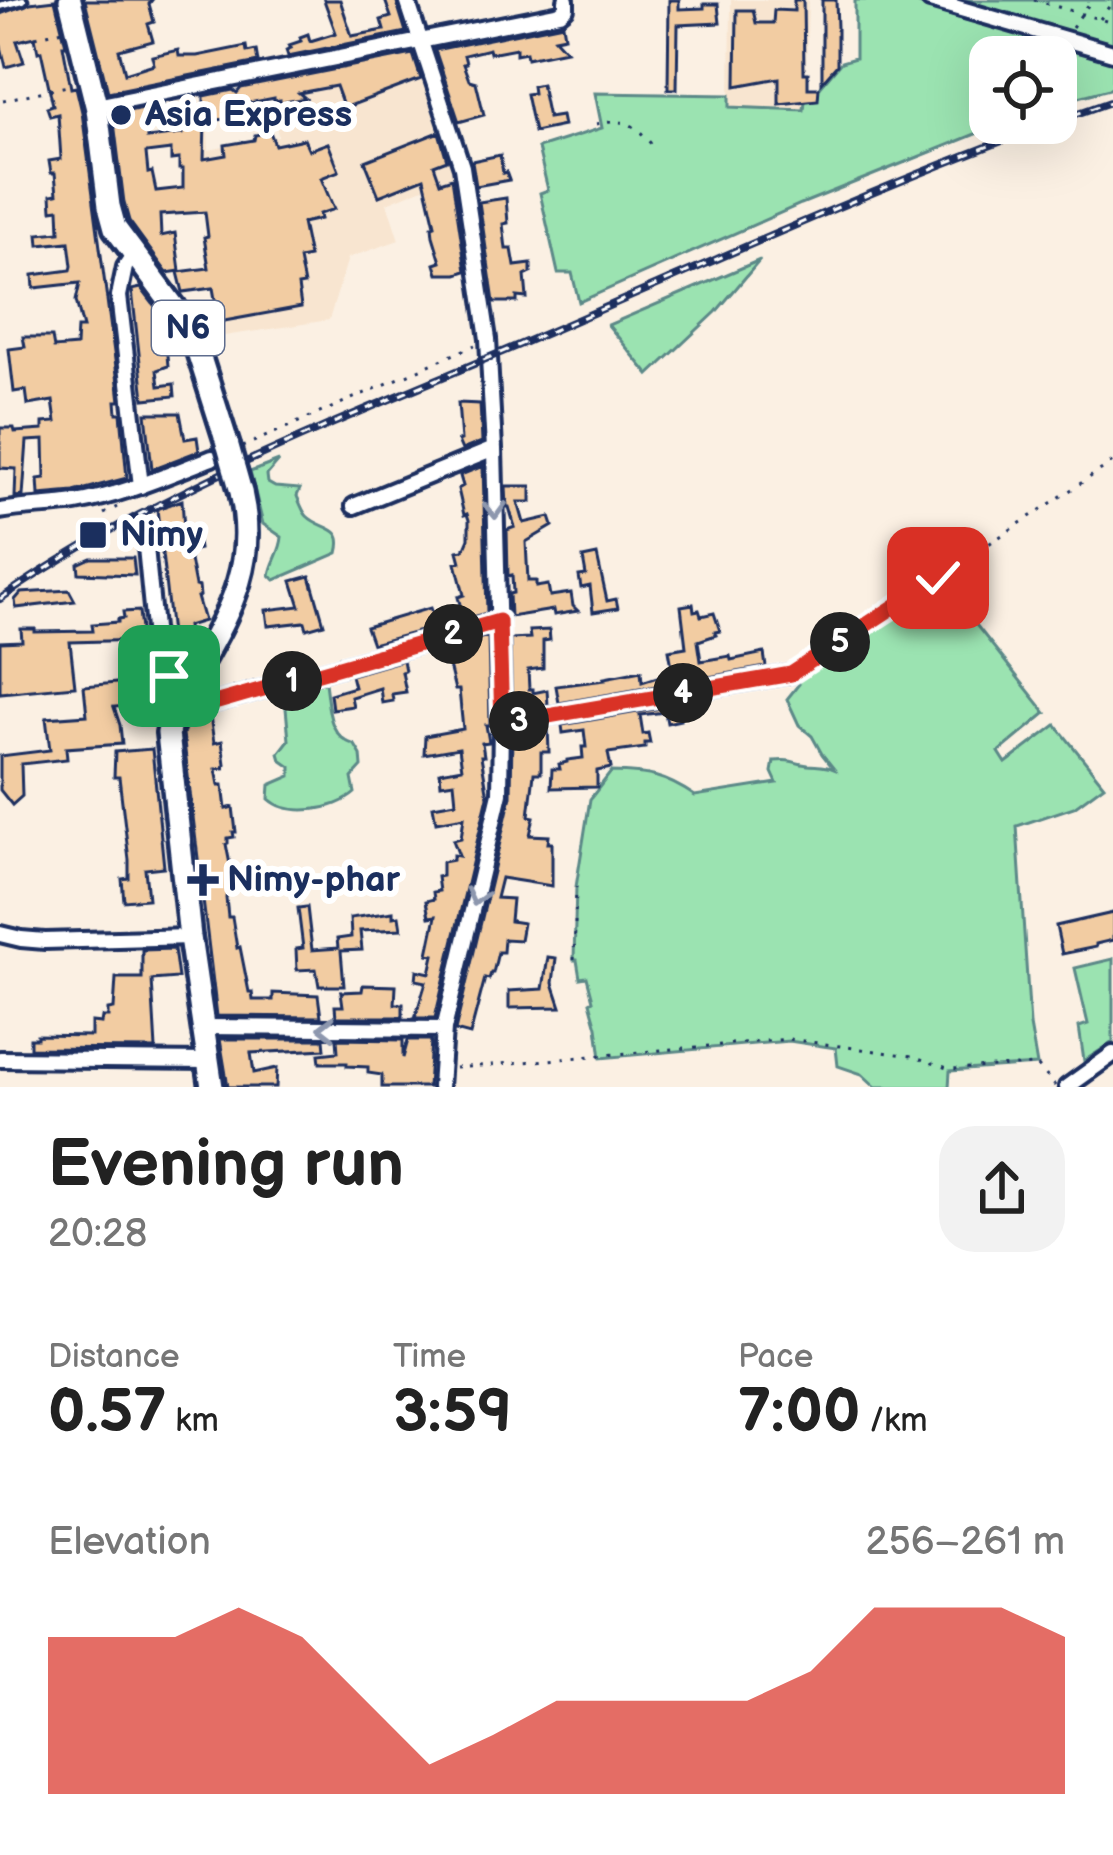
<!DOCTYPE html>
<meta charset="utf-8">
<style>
:root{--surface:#fff;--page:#f2f2f2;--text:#222;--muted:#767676;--accent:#d93025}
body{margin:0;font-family:"Balsamiq Sans",sans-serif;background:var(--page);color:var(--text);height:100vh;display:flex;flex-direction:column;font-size:45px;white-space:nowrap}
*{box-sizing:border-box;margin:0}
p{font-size:39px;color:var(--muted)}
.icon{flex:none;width:66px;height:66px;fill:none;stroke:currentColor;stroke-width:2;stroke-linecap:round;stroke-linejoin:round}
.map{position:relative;height:1087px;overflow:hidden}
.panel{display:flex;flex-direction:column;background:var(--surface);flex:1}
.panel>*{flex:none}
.controls{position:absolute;left:969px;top:36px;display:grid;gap:24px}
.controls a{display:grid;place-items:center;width:108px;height:108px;border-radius:24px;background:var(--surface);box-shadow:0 12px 48px #0002;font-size:60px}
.pin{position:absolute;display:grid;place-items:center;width:102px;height:102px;color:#fff;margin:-51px;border-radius:24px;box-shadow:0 6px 18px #0006}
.km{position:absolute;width:60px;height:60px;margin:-30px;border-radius:50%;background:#222;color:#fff;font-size:33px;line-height:60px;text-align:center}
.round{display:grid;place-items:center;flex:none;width:126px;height:126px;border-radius:36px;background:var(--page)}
.summary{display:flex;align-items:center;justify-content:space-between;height:204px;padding:0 48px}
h1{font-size:66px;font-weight:600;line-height:90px}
.metrics{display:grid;grid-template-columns:repeat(3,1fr);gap:18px;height:204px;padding:12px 48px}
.metrics div{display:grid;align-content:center}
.metrics b{font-size:60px;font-weight:600}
.metrics small{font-size:33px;font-weight:400}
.metrics p{font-size:33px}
.chart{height:336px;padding:24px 48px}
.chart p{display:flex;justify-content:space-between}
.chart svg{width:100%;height:216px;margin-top:12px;fill:var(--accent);opacity:.7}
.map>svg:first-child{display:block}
</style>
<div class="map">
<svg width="1113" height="1087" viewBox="0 0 1113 1087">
<rect width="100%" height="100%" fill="#fbf0e3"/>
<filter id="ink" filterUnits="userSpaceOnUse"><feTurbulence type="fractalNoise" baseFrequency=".00833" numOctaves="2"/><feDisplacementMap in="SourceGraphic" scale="24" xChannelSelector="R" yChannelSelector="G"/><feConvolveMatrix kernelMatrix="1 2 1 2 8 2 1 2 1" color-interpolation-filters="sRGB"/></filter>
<g filter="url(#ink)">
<path fill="#f8e5d0" d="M 731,0 L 808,0 L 805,110 L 730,107 Z
M 416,48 L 457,174 L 387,203 L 399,240 L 348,258 L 329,320 L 224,336 L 218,321 L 202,236 L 207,235 L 205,204 L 188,164 L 207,112 L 209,150 L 278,136 L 274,108 L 300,91 L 297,73 Z"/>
<path fill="#9be3b1" stroke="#5b8988" stroke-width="3" d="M 855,0 L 908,0 L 955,17 L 1113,60 L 1113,88 L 1056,103 L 1056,57 L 990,57 L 990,123 L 1003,123 L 801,204 L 579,302 L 572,273 L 558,273 L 540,193 L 548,190 L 538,148 L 602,128 L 595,93 L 730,95 L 730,107 L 804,110 L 805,101 L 809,100 L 841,62 L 855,58 Z
M 930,0 L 1113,0 L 1113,44 L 979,8 Z
M 760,260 L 716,312 L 649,375 L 608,325 Z
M 279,461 L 267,475 L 268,483 L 275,487 L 300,489 L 297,496 C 299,501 303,512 307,516 C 322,531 346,524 338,553 L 275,580 L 270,575 C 272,561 281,552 282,537 L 263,524 L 250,472 Z
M 938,577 L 1046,713 L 999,752 L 1006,763 L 1056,725 L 1104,785 L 1074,807 L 1017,826 L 1030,1025 L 1037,1065 L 950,1071 L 949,1087 L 876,1087 L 862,1074 L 838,1066 L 836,1048 L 789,1041 L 601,1058 L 597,1027 L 590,1002 L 593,1000 L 587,977 L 580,978 L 577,960 L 574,960 L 576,887 L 590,799 L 611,772 C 648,773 664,775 695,796 L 777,783 L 772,772 L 774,761 C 794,759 792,763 808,765 C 818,766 824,765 834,769 L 822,754 L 812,736 L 799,725 L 787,699 L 799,684 L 791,674 Z
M 322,679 L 325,683 C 329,708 327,736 355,745 L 361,755 L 362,767 L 352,778 L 355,793 C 335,811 289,817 269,799 L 270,785 L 291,776 L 291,767 L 281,760 L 279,753 L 289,740 L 286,708 L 281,690 Z
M 1113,959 L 1113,1042 L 1084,1061 L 1079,1027 L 1088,1024 L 1075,968 Z"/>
<path fill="#f2cca2" stroke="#1b2f5e" stroke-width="3" fill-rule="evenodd" d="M 55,0 L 66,45 L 63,45 L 71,88 L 76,87 L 82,112 L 117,375 L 120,401 L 116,401 L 117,413 L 121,413 L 127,478 L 74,492 L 39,495 L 38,479 L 45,478 L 44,440 L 27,441 L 23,496 L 15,497 L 16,469 L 0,468 L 0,428 L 14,428 L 15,432 L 43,430 L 43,423 L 56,422 L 53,401 L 28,405 L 26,390 L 14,392 L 9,349 L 25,347 L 23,337 L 52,337 L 54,348 L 76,346 L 77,328 L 83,328 L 76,301 L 80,283 L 34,288 L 33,275 L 71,270 L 72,266 L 69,242 L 39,245 L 38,234 L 60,232 L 59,209 L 52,210 L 51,195 L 57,194 L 55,173 L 51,173 L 49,161 L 61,159 L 58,114 L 50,116 L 47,107 L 53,105 L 41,51 L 38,52 L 35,37 L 17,41 L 24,62 L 6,67 L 0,42 L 0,14 L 30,3 Z
M 85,0 L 152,0 L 149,4 L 154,22 L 148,24 L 153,41 L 119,50 L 125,73 L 154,64 L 152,56 L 178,50 L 179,56 L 197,56 L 246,46 L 247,52 L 256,50 L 258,62 L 108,92 Z
M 324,0 L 340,0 L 352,36 L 384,30 L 381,20 L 391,17 L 385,0 L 396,0 L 406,32 L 288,56 L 286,50 L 291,48 L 289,45 L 301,41 L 300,37 L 308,34 L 310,41 L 336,33 Z
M 669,0 L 679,0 L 679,9 L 704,8 L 704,4 L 718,4 L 719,14 L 720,23 L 678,25 L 677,89 L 668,89 Z
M 794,0 L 803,0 L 804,73 L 808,73 L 808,88 L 819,88 L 818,100 L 779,104 L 779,78 L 736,86 L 737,10 L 753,10 L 756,23 L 773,23 L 774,10 L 794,11 Z
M 822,0 L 836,0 L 837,28 L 837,65 L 822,82 Z
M 563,24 L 565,36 L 555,38 L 566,50 L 527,58 L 526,52 L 516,54 L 516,48 L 490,53 L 489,49 L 464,55 L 466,63 L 463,64 L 469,80 L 476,82 L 484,115 L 459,122 L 435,50 Z
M 413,54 L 421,79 L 344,108 L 336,86 L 299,93 L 305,98 L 280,103 L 280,100 L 274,101 L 274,98 L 244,104 L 243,99 L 226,102 L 228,119 L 205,121 L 204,159 L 226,155 L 225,145 L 254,140 L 255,135 L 270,132 L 275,145 L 304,139 L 309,150 L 328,143 L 339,171 L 321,178 L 334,209 L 319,214 L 320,219 L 302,223 L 309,257 L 299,259 L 304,285 L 298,286 L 301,307 L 219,322 L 213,288 L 183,292 L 178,272 L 209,268 L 204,237 L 208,236 L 205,212 L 160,215 L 161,236 L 175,233 L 180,271 L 167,273 L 129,221 L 124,203 L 113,114 L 163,104 L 164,113 L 146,116 L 147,138 L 182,134 L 182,112 L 204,111 L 204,96 L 233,90 L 237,93 L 241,88 ZM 171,150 L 171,160 L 179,159 L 179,169 L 183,169 L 183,188 L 156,191 L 152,172 L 148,173 L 146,153 Z
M 541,84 L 548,118 L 561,116 L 563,126 L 534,132 L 526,94 L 533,93 L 532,86 Z
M 439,132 L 447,160 L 434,165 L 440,182 L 452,178 L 466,271 L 457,274 L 438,274 L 435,264 L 441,262 L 433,236 L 432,226 L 435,225 L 424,178 L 379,196 L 365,161 Z
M 500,155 L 503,173 L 506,172 L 509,180 L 476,186 L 472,161 Z
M 506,198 L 508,223 L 503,224 L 506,249 L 512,249 L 515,266 L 531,264 L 531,273 L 525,276 L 527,298 L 517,297 L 517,302 L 494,302 L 479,202 Z
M 141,288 L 157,309 L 159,334 L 165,333 L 168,366 L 157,370 L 159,386 L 174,384 L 175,396 L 144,399 L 132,290 Z
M 458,403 L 480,404 L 482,442 L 462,450 L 458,441 L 461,440 Z
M 146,413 L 180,413 L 185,439 L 197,437 L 199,451 L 152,469 Z
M 483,466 L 487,613 L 464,619 L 458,597 L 464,595 L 456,563 L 461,562 L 458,551 L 464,550 L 469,538 L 469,520 L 467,514 L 464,515 L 458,489 L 463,486 L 460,476 L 463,474 Z
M 506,486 L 531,486 L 531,502 L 518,502 L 524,523 L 550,517 L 553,526 L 526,542 L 528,581 L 536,581 L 536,587 L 548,585 L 550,596 L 571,593 L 573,606 L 578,611 L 554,615 L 553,610 L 510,617 L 509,594 L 513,593 L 512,575 L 508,576 L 507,530 L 515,527 L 509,507 L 507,507 Z
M 182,500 L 184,528 L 196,527 L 199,549 L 191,551 L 190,560 L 195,586 L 199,587 L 200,596 L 197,597 L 204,621 L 187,626 L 189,641 L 172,643 L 157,509 Z
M 597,555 L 607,601 L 616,599 L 618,608 L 593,612 L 590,586 L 581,588 L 579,576 L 586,575 L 583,558 Z
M 91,558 L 133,558 L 135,575 L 79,573 L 78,564 Z
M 310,576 L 324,624 L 307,629 L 305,622 L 268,626 L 266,610 L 300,606 L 292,581 Z
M 69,590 L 75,601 L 16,608 L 15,600 L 21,593 Z
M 693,604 L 694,611 L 699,610 L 701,616 L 714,613 L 720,631 L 715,632 L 716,635 L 698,641 L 701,661 L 730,656 L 731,660 L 764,653 L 766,667 L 559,703 L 556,686 L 605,680 L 604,678 L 641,671 L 642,682 L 673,672 L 669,650 L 686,647 L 681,606 Z
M 430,608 L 436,627 L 372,644 L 366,627 Z
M 139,611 L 142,640 L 70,642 L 75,686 L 0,693 L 0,642 L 22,641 L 21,629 L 35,629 L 35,632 L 93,631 L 92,624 L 118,622 L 118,619 L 124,618 L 123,612 Z
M 549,630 L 550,640 L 543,641 L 543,668 L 528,670 L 529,689 L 533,689 L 533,693 L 547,690 L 548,705 L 512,711 L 510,639 L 530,638 L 529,631 Z
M 488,636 L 490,725 L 486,725 L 489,742 L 482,743 L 484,756 L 481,756 L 488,796 L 435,1018 L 415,1018 L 426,982 L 416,980 L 417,970 L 430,973 L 434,955 L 428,954 L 436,916 L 429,917 L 426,901 L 434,899 L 433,892 L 439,891 L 437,877 L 442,876 L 442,862 L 453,860 L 453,855 L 459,856 L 453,840 L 461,838 L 464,817 L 436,822 L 433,806 L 456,802 L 454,782 L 441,784 L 440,772 L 462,768 L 459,748 L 424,754 L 425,736 L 463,729 L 459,690 L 455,690 L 448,662 L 443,663 L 440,657 L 433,658 L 431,652 Z
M 403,660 L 405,671 L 402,672 L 406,692 L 392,694 L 393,701 L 382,703 L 380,688 L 351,697 L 353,706 L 332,709 L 330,694 L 354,687 L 351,675 Z
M 138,681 L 140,705 L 114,707 L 120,725 L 122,744 L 66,748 L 67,759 L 21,764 L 22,796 L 12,805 L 0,790 L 0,756 L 50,750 L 46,718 L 87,715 L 84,686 Z
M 678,705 L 680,720 L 667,723 L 665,712 L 640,715 L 643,734 L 648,733 L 650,743 L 645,743 L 645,748 L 608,753 L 611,768 L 597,771 L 597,787 L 551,788 L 552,769 L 560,769 L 559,764 L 567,762 L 567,760 L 583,758 L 582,747 L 586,747 L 584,730 L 563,733 L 562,725 Z
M 210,716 L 214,743 L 222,741 L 225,764 L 224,768 L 216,769 L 219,785 L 223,785 L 226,809 L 233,807 L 236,832 L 233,832 L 234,837 L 228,838 L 228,843 L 226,844 L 235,890 L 227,892 L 226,898 L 228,917 L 232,917 L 237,948 L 240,947 L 249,992 L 252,992 L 253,1000 L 273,1000 L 273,993 L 318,995 L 321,1017 L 217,1016 L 183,734 L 187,722 Z
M 548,727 L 549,752 L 541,752 L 541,773 L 534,773 L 529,816 L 534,817 L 530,835 L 549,836 L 548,843 L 552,843 L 552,886 L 501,878 L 496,898 L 512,899 L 510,921 L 523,923 L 520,940 L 504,939 L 503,952 L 498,952 L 493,973 L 491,973 L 489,979 L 485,978 L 470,1035 L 455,1031 L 511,796 L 512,734 Z
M 152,749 L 164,867 L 145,869 L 148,899 L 124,901 L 122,879 L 129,878 L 129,860 L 119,777 L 114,777 L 115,752 Z
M 307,907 L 312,950 L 338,948 L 337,939 L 351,937 L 350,918 L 393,912 L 393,917 L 399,916 L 401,929 L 360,931 L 362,950 L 341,951 L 344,986 L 319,986 L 316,969 L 297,970 L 296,949 L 303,948 L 298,908 Z
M 1113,913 L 1113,940 L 1096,944 L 1096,947 L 1062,954 L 1056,926 Z
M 174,949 L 178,978 L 152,980 L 156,1049 L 30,1048 L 30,1038 L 37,1038 L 37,1035 L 91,1036 L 91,1022 L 101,1023 L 102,1017 L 108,1017 L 108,1010 L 114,1009 L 116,978 L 142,978 L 142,950 Z
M 548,957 L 556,958 L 553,983 L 561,1007 L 509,1008 L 509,991 L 543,989 Z
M 363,985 L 396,986 L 395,1004 L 403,1004 L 403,1017 L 336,1017 L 335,1006 L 343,1006 L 341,992 L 362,991 Z
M 220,1039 L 324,1039 L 325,1049 L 251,1053 L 254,1073 L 277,1068 L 276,1087 L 228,1087 Z
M 337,1039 L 403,1040 L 403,1058 L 408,1040 L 431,1040 L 428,1087 L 382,1087 L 382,1075 L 368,1073 L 368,1067 L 347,1066 L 347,1063 L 320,1063 L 319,1054 L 338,1052 Z"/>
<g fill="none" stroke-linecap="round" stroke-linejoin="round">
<g stroke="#1b2f5e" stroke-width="15">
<path id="lane" d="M 0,6 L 23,0"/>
</g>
<g stroke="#1b2f5e" stroke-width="22">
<path id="street" d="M 407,0 L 462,167 L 488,339 L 494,449 L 501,724 L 500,793 L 444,1029 L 440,1087
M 930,0 L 1113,53
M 96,106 L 560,13 L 566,8 L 566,0
M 133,255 L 125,267 L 119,296 L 141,486
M 354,506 L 494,449
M 0,511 C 25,506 51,507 76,503 C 123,495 168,475 212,458
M 145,537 L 157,659 L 157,696 L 162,707 C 177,711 189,706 204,706 L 499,621
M 157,659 L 180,666 L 198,666
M 157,659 L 169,676 L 185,688
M 501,724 L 791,674
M 0,934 L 21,939 L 45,941 L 190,937
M 203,1027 L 444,1029
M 0,1059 L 208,1061
M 1067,1087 L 1113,1054"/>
</g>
<g stroke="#1b2f5e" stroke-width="30">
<path id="primary" d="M 70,0 L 97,109 L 109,206 L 115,228 L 174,307 L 195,342 L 228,446
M 212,1087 L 190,937 L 168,733 C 173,707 187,686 200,664 C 233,605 257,561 241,492"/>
</g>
<path stroke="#1b2f5e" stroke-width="3" stroke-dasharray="3 9" stroke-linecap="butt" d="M 1034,0 L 1113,23
M 1100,19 L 1113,1
M 1072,27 L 1092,0
M 24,40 L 63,30
M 3,100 L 72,85
M 596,124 C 626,119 632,121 652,145
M 242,447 L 475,345
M 104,514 L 117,507
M 123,531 L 126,541 L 132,538
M 799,669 L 1113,462
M 574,960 L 576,887
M 455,1068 L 789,1039 L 912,1056 L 950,1069 L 1037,1065 L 1055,1086"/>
<use href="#lane" stroke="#fff" stroke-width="6"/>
<use href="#street" stroke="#fff" stroke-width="14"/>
<use href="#primary" stroke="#fff" stroke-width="21"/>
<g stroke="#1b2f5e" stroke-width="8">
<path id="rail" d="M 1056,121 L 1113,101
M 0,599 C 160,488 343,420 521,344 C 696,269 871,189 1050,123"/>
</g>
<use href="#rail" stroke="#fff" stroke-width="3" stroke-dasharray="9" stroke-linecap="butt"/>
<g stroke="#1b2f5e" stroke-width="30" stroke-linecap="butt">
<path id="primary-bridge" d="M 228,446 L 241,492"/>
</g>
<use href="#primary-bridge" stroke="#fff" stroke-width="21"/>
</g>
<defs><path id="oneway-chevron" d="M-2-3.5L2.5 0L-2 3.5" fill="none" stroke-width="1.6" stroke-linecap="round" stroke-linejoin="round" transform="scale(3)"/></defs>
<g stroke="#8d97ae">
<use href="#oneway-chevron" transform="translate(495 510) rotate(88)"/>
<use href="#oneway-chevron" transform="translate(476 897) rotate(104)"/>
<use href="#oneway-chevron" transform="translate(327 1028) rotate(-180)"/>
</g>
</g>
<g fill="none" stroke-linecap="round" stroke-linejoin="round" filter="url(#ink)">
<g stroke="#fff" stroke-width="24">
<path id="route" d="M 169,676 L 185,688 L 174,710 L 188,706 L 204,706 L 499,621 L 502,724 L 791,674 L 938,578"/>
</g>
<use href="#route" stroke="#d93025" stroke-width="15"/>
</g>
<g fill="#1b2f5e" stroke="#fff" stroke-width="4.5">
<circle cx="121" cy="115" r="12"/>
<rect x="78" y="520" width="30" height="30" rx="6"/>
<path d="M197 862h12v12h12v12h-12v12h-12v-12h-12v-12h12z"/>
</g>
<g text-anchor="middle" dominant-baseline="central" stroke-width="12" stroke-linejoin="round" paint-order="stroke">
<rect fill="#fff" stroke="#5f6d8e" stroke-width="3" x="152" y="301" width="72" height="54" rx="9"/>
<g font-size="33" font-weight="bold" fill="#1b2f5e">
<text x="188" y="328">N6</text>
</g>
<g font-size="36" font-weight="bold" fill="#1b2f5e" stroke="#fff" text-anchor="start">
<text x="145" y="115">Asia Express</text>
<text x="120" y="535">Nimy</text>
<text x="227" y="880">Nimy-phar</text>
</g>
</g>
</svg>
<div class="controls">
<a><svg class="icon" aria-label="locate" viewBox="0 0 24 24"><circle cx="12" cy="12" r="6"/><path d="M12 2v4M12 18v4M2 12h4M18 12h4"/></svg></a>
</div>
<div class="pin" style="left:169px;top:676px;background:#1e9e55"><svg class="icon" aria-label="arrive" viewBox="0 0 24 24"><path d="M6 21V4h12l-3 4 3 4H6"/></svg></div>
<div class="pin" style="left:938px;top:578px;background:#d93025"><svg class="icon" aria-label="check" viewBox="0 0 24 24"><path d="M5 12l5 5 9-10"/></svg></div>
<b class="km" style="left:292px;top:681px">1</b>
<b class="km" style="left:453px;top:634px">2</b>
<b class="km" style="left:519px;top:721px">3</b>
<b class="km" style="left:683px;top:693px">4</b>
<b class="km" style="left:840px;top:642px">5</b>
</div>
<section class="panel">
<div class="summary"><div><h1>Evening run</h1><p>20:28</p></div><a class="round"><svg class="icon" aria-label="share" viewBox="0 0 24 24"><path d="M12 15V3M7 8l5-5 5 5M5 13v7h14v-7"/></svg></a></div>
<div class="metrics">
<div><p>Distance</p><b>0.57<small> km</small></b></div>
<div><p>Time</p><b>3:59</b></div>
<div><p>Pace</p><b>7:00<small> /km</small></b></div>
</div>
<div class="chart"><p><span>Elevation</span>256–261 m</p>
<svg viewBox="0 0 160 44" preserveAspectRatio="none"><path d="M0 44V12L10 12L20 12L30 6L40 12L50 25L60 38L70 32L80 25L90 25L100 25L110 25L120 19L130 6L140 6L150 6L160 12V44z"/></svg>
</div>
</section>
